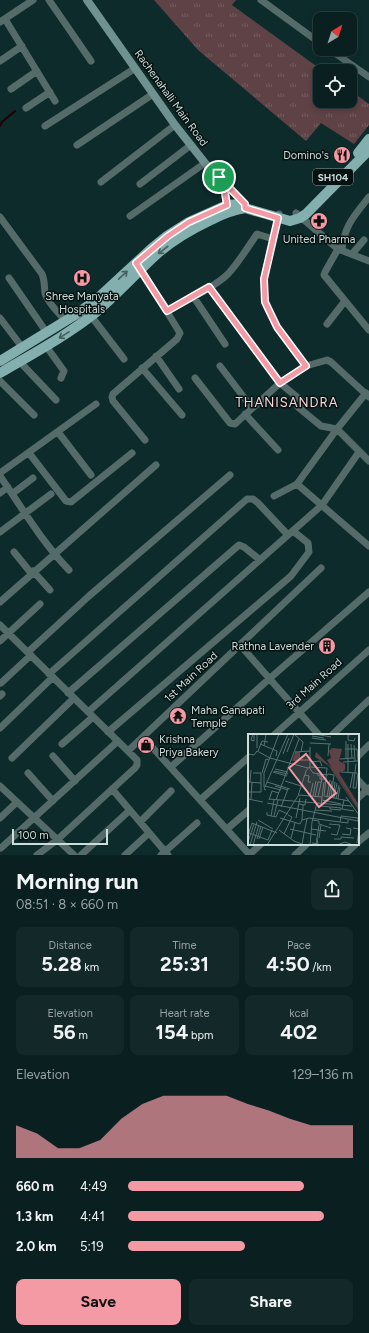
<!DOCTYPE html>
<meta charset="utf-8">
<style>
:root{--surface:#0a2020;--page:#132829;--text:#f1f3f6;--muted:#99a3a5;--line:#2a3e3e;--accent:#f49aa4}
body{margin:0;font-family:Figtree,sans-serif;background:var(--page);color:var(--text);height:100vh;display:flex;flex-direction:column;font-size:15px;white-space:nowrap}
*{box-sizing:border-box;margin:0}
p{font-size:13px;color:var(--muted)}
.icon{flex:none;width:22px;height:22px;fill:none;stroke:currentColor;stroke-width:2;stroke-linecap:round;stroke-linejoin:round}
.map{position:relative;height:855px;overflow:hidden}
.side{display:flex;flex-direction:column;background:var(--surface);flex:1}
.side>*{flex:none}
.needle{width:26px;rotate:38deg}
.buttons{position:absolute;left:313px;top:12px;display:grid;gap:8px}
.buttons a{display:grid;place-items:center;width:44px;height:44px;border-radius:8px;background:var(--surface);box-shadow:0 2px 6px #0003,0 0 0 1px var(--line);font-size:20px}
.scale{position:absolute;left:12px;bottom:10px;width:96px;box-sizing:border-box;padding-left:4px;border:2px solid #ccdddc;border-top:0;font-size:11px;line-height:14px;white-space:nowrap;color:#ccdddc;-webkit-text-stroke:3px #061111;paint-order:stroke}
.pin{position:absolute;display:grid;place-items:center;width:34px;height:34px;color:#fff;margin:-17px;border:2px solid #fff;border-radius:50%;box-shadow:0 1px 4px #0007}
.round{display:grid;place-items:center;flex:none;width:42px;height:42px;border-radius:8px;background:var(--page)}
.headline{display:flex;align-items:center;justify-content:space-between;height:68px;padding:0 16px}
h1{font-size:22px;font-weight:700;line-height:30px}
.stats{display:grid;grid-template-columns:repeat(3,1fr);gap:6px;height:68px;padding:4px 16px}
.stats div{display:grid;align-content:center;border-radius:8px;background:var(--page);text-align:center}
.stats b{font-size:20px;font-weight:700}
.stats small{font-size:11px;font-weight:400}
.stats p{font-size:11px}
.chart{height:112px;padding:8px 16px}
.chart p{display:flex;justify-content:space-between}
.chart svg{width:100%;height:72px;margin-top:4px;fill:var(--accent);opacity:.7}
.primary-button{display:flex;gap:8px;margin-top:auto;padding:8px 16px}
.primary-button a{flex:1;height:46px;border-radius:8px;background:var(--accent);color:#111;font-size:16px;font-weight:700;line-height:46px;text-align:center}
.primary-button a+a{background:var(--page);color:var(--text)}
ul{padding:0 16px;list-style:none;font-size:13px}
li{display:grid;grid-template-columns:64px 48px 1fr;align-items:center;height:30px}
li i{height:10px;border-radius:5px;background:var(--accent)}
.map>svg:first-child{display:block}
</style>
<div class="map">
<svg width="369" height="855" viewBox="0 0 369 855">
<defs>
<pattern id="grass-tufts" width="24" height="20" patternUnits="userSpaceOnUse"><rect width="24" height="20" fill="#5f4245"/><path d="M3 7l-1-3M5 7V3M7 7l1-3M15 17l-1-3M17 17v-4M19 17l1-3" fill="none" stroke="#755d5f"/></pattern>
</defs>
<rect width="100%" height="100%" fill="#0d2b2b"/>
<path fill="url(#grass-tufts)" d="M 154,0 L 236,0 L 232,5 L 323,71 L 320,71 L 320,101 L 350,101 L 350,90 L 369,104 L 369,125 L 354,144 L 321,123 L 306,141 L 198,50 Z"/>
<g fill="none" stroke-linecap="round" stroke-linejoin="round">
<path stroke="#1e0106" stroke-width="2" d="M 0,126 L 2,122 L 15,111"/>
<path stroke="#556b6a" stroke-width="7" d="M 49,0 L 91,61
M 261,0 L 320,43
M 5,19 L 55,101
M 0,22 L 33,0
M 329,49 L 369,77
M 0,61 L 22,46
M 11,89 L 37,71
M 26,108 L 50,92
M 45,126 L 134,69
M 77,145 L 153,94
M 101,182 L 175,125
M 140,184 L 191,145
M 296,213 L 338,249 L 369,261
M 279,214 L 264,279 L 265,302 L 277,327 L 306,366 L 327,360 L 331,362 L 369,397
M 130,216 L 205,163
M 0,217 L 42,274 C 45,281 44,286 45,293 C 47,301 60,315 66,321
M 338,249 L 325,272 L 324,275 L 369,330
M 342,250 C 344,226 354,216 369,197
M 352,254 L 364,240
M 139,266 L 180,333 L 177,339 L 113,394 L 112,397 L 113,401 L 145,440
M 9,278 L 47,333
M 209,287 L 280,383 L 303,402
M 193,296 L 225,344
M 167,311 C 184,302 215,287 228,274 C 239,262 248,247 257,234 L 273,239
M 91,316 L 124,359
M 0,318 L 22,347
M 327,324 L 345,301
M 46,346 L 64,371 L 61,378
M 156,356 L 179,389
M 20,362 L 56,400
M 220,366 L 252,408
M 142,368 L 182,415
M 195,378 L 230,423 L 235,424 L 280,383 L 306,366
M 0,381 L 34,415
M 366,393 L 337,429 L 369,461
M 298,407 L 321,426 L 337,429 L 297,484 L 369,546
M 245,414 L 278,450
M 58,432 L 91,475
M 29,453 L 66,501 L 71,502 L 132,453
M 0,473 L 96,404
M 0,476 C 22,508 42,542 69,570
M 0,493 L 8,487
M 12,494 L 33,478
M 274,496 L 297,484
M 0,532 L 51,494
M 14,552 L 31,573
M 33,571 L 50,590
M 0,602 L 156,465
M 0,625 L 137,760 L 137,765 L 135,768 L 57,840 L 37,855
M 0,641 L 40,604
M 240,645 L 319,735
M 28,652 L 89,596 L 230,475
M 49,674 L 247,499 L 253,499 L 258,503 L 288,535
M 1,683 L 31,655
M 68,693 L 239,545 L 244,547 L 260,560
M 0,696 L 2,694
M 88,712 L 322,505 L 359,452
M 0,728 L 53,677
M 108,732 L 291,576 L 309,552 L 308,543 L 293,531
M 274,735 L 369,650
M 332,735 L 369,700
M 143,737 L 250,855
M 62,744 L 93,717
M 128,751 L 321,568
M 53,756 L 75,781
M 358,756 L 369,745
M 12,758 L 74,698
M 171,767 L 269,679 L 369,592
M 28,773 L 53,801
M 358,780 L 369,792
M 0,786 L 74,855
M 112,789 L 168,855
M 358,798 L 369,788
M 200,800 L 249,757
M 0,818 L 17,802
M 140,822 L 171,791
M 227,829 L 249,810
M 358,842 L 369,833
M 1,848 L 118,741
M 250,854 L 261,844
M 81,855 L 130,810
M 125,855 L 149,833
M 161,855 L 197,823
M 295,855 L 307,844
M 344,855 L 356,844"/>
<path stroke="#6f9190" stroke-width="8" d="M 87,0 L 175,125 L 205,163 L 245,204 L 245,208
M 220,181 L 225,193 L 228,211"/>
<path stroke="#83afae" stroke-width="10" d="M 358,153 L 369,139
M 0,361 L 75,315 L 97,299 L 151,249 L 167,236 L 189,222 L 227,205 L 240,204
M 0,373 C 32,354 66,336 95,313 C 117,295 136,273 157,254 C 173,240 192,229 211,220 C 222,214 233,210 245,208 L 290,221 L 300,218 L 306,214 L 369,150"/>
</g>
<defs><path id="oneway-shaft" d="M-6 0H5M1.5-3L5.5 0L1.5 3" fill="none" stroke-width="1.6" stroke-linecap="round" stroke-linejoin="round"/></defs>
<g stroke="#446060">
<use href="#oneway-shaft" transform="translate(163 250) rotate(142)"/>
<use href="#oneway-shaft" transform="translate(123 275) rotate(-43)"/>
<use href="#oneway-shaft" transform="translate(64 335) rotate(148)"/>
</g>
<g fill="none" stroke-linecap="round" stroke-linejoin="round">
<g stroke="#fff" stroke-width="8">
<path id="route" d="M 219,177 L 245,204 L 245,208 L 278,218 L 264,279 L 265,302 L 277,327 L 306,366 L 280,383 L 209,287 L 167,311 L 136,263 L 168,236 L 189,222 L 227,205 L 225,193 Z"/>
</g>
<use href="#route" stroke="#f49aa4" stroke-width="5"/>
</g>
<defs>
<g id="restaurant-disc" transform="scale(0.9)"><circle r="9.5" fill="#f49aa4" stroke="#061111"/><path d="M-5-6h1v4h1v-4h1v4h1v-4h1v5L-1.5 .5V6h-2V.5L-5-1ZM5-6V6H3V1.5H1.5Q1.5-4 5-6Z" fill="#111"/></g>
<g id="pharmacy-disc" transform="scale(0.9)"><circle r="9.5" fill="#f49aa4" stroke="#061111"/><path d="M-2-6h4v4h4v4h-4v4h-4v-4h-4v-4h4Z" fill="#111"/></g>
<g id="hospital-disc" transform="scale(0.9)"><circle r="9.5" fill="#f49aa4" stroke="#061111"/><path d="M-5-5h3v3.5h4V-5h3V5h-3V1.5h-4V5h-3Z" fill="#111"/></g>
<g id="building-disc" transform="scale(0.9)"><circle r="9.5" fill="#f49aa4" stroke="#061111"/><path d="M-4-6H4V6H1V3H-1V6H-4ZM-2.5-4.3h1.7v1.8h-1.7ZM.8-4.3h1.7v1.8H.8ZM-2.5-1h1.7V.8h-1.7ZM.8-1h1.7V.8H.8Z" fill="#111"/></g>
<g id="temple-disc" transform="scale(0.9)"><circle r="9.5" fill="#f49aa4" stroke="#061111"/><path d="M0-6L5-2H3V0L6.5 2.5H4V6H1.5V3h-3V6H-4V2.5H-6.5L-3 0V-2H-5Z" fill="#111"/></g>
<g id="shop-disc" transform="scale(0.9)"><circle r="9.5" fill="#f49aa4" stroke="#061111"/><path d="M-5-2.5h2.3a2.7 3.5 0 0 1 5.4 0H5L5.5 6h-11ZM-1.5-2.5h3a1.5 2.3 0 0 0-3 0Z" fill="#111"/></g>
</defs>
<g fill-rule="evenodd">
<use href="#restaurant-disc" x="342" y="155"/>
<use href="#pharmacy-disc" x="319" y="221"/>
<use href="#hospital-disc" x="82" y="278"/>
<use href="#building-disc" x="327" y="646"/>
<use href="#temple-disc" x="178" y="716"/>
<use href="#shop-disc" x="146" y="745"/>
</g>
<g text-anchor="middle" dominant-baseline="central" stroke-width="3" stroke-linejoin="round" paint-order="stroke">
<rect fill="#061111" stroke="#91a09f" stroke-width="1" x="313" y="169" width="40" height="16" rx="3"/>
<g font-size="10" font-weight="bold" fill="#ccdddc">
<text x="333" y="177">SH104</text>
</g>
<g font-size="11" fill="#ccdddc" stroke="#061111">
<text transform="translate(171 98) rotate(54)">Rachenahalli Main Road</text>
<text transform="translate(191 677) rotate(-43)">1st Main Road</text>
<text transform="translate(314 684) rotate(-42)">3rd Main Road</text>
</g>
<g font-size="11" fill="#ccdddc" stroke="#061111" text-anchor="end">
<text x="329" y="155">Domino's</text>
<text x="319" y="239" text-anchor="middle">United Pharma</text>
<text x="82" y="296" text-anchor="middle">Shree Manyata<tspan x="82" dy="13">Hospitals</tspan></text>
<text x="314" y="646">Rathna Lavender</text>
<text x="191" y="710" text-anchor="start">Maha Ganapati<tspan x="191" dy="13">Temple</tspan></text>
<text x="159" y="739" text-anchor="start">Krishna<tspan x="159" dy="13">Priya Bakery</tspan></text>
</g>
<g font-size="13" letter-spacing="1" fill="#fbd7da" stroke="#061111">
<text x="287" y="402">THANISANDRA</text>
</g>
</g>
<g transform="translate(248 734)">
<rect width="111" height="111" fill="#0d2b2b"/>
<path d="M 84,14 L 94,15 L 91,27 L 97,30 L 97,36 L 91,39 L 111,71 L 111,77 L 79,26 L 83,24 L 81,17 ZM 47,18 L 52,18 L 52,25 L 62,25 L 62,27 L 44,27 ZM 68,18 L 84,34 L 110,77 L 81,32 L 67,23 Z" fill="#5f4245"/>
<path fill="none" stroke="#597272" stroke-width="1" d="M 5,0 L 3,6 L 6,7 L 6,0M 46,0 L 55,8 L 53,18M 67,0 L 83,3M 106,0 L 100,1 L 100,6 L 106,7 L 107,4M 64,2 L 76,4M 64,4 L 78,6M 62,9 L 83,10M 12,10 L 29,17 L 28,22M 100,10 L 100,38M 103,10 L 104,24M 106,11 L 107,27M 16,12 L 18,0M 9,14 L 9,1M 10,17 L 14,7 L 20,8M 39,18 L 46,0M 47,18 L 62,17M 0,20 L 6,21 L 9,17 L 22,24 L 60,34M 35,20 L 41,4M 80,22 L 81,10M 92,25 L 106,24M 98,25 L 98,7M 63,28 L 72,27 L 74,32M 95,28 L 110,27 L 109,15 L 97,15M 108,30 L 105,54 L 108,54 L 110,39M 61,33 L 65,39 L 80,41M 62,33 L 79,34 L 76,62M 27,35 L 40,38M 26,37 L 40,40M 25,38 L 39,42M 93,38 L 109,39M 5,39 L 13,39 L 13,49M 14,39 L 18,25 L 21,26M 80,40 L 86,41 L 83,64M 57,41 L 61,42 L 60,48 L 63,48M 69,41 L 72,41 L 72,45 L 79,45M 37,47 L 53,52M 0,48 L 13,49M 2,48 L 3,36M 19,48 L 42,55M 17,52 L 33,56M 27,52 L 40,56M 16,53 L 16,39 L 31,0M 102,54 L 105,39M 18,56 L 16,55 L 40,0M 0,58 L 13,58 L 13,49M 51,61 L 74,63 L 73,72 L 93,74M 62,62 L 65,49M 65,62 L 68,47M 76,62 L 101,67M 67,63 L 70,48 L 73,48M 70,63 L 74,45 L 72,38M 74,63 L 76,48M 79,63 L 82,46M 81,63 L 84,47M 98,63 L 111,81M 85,64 L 87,48M 86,64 L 89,49M 0,65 L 15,68M 3,65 L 4,48M 21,65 L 104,72M 88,65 L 91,51M 90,65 L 92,53M 21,66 L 24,57 L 31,59M 28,66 L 51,5M 74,66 L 93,70M 96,66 L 94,75 L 106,77M 19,69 L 110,87 L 110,84M 51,70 L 57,71 L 58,65M 33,73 L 40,55M 82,73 L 82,75 L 93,76 L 93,74M 67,76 L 84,77M 19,78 L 19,81 L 28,83 L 31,76 L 40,80M 23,82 L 26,66M 26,82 L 30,66M 32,84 L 52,90 L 54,86 L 61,84 L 100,89 L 100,86M 48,84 L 52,64M 10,86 L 25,95M 54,86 L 55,71M 64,86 L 71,87 L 71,90 L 83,94M 92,88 L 93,82 L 110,84M 81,90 L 92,91 L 89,101 L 83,100M 105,94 L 111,95 L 109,109M 42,95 L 68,101M 63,95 L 78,97M 31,96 L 46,107 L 54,110M 1,99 L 20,106 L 24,96M 56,99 L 59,85M 36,100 L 44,83 L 40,81M 94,100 L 102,101 L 103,95 L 98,94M 0,101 L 4,89 L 29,99M 43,104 L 47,89M 71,104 L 73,91M 9,105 L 13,92M 11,105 L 15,93M 86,105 L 93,105 L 93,103 L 106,104M 0,108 L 6,90M 64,109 L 70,110 L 69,104M 2,111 L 9,88M 5,111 L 11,91M 19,111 L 50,62 L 58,37 L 62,32 L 62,13M 54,111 L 56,99M 62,111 L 64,88 L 69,69M 68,111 L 71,91M 89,111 L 97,108 L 105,111"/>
<path fill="#f49aa4" fill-opacity="0.15" stroke="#f49aa4" stroke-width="2" d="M 58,20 L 88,59 L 71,73 L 41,34 Z"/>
<rect width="111" height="111" fill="none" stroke="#ccdddc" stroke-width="2"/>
</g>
</svg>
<div class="buttons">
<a><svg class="needle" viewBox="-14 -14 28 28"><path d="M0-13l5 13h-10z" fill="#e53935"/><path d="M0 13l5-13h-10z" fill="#99a3a5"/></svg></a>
<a><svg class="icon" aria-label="locate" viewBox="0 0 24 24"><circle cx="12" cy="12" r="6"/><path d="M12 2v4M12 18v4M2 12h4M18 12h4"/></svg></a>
</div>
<div class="scale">100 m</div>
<div class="pin" style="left:219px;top:177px;background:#1e9e55"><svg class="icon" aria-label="arrive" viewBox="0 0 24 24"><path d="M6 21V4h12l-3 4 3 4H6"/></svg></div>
</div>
<section class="side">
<div class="headline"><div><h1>Morning run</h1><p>08:51 · 8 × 660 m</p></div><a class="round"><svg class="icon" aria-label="share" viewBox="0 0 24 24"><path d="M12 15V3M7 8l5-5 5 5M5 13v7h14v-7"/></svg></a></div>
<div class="stats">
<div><p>Distance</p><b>5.28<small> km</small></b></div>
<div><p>Time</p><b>25:31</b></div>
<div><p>Pace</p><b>4:50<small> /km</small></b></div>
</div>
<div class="stats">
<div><p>Elevation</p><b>56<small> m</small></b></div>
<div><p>Heart rate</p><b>154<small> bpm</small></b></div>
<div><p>kcal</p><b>402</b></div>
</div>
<div class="chart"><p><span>Elevation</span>129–136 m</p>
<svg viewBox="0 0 160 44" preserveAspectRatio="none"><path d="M0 44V24L10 29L20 38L30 38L40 33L50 20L60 11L70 6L80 6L90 6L100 6L110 11L120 15L130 20L140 24L150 24L160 24V44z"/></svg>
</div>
<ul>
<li><b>660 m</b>4:49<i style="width:78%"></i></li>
<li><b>1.3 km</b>4:41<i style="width:87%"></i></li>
<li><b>2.0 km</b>5:19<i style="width:52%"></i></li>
</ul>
<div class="primary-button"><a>Save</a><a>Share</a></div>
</section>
